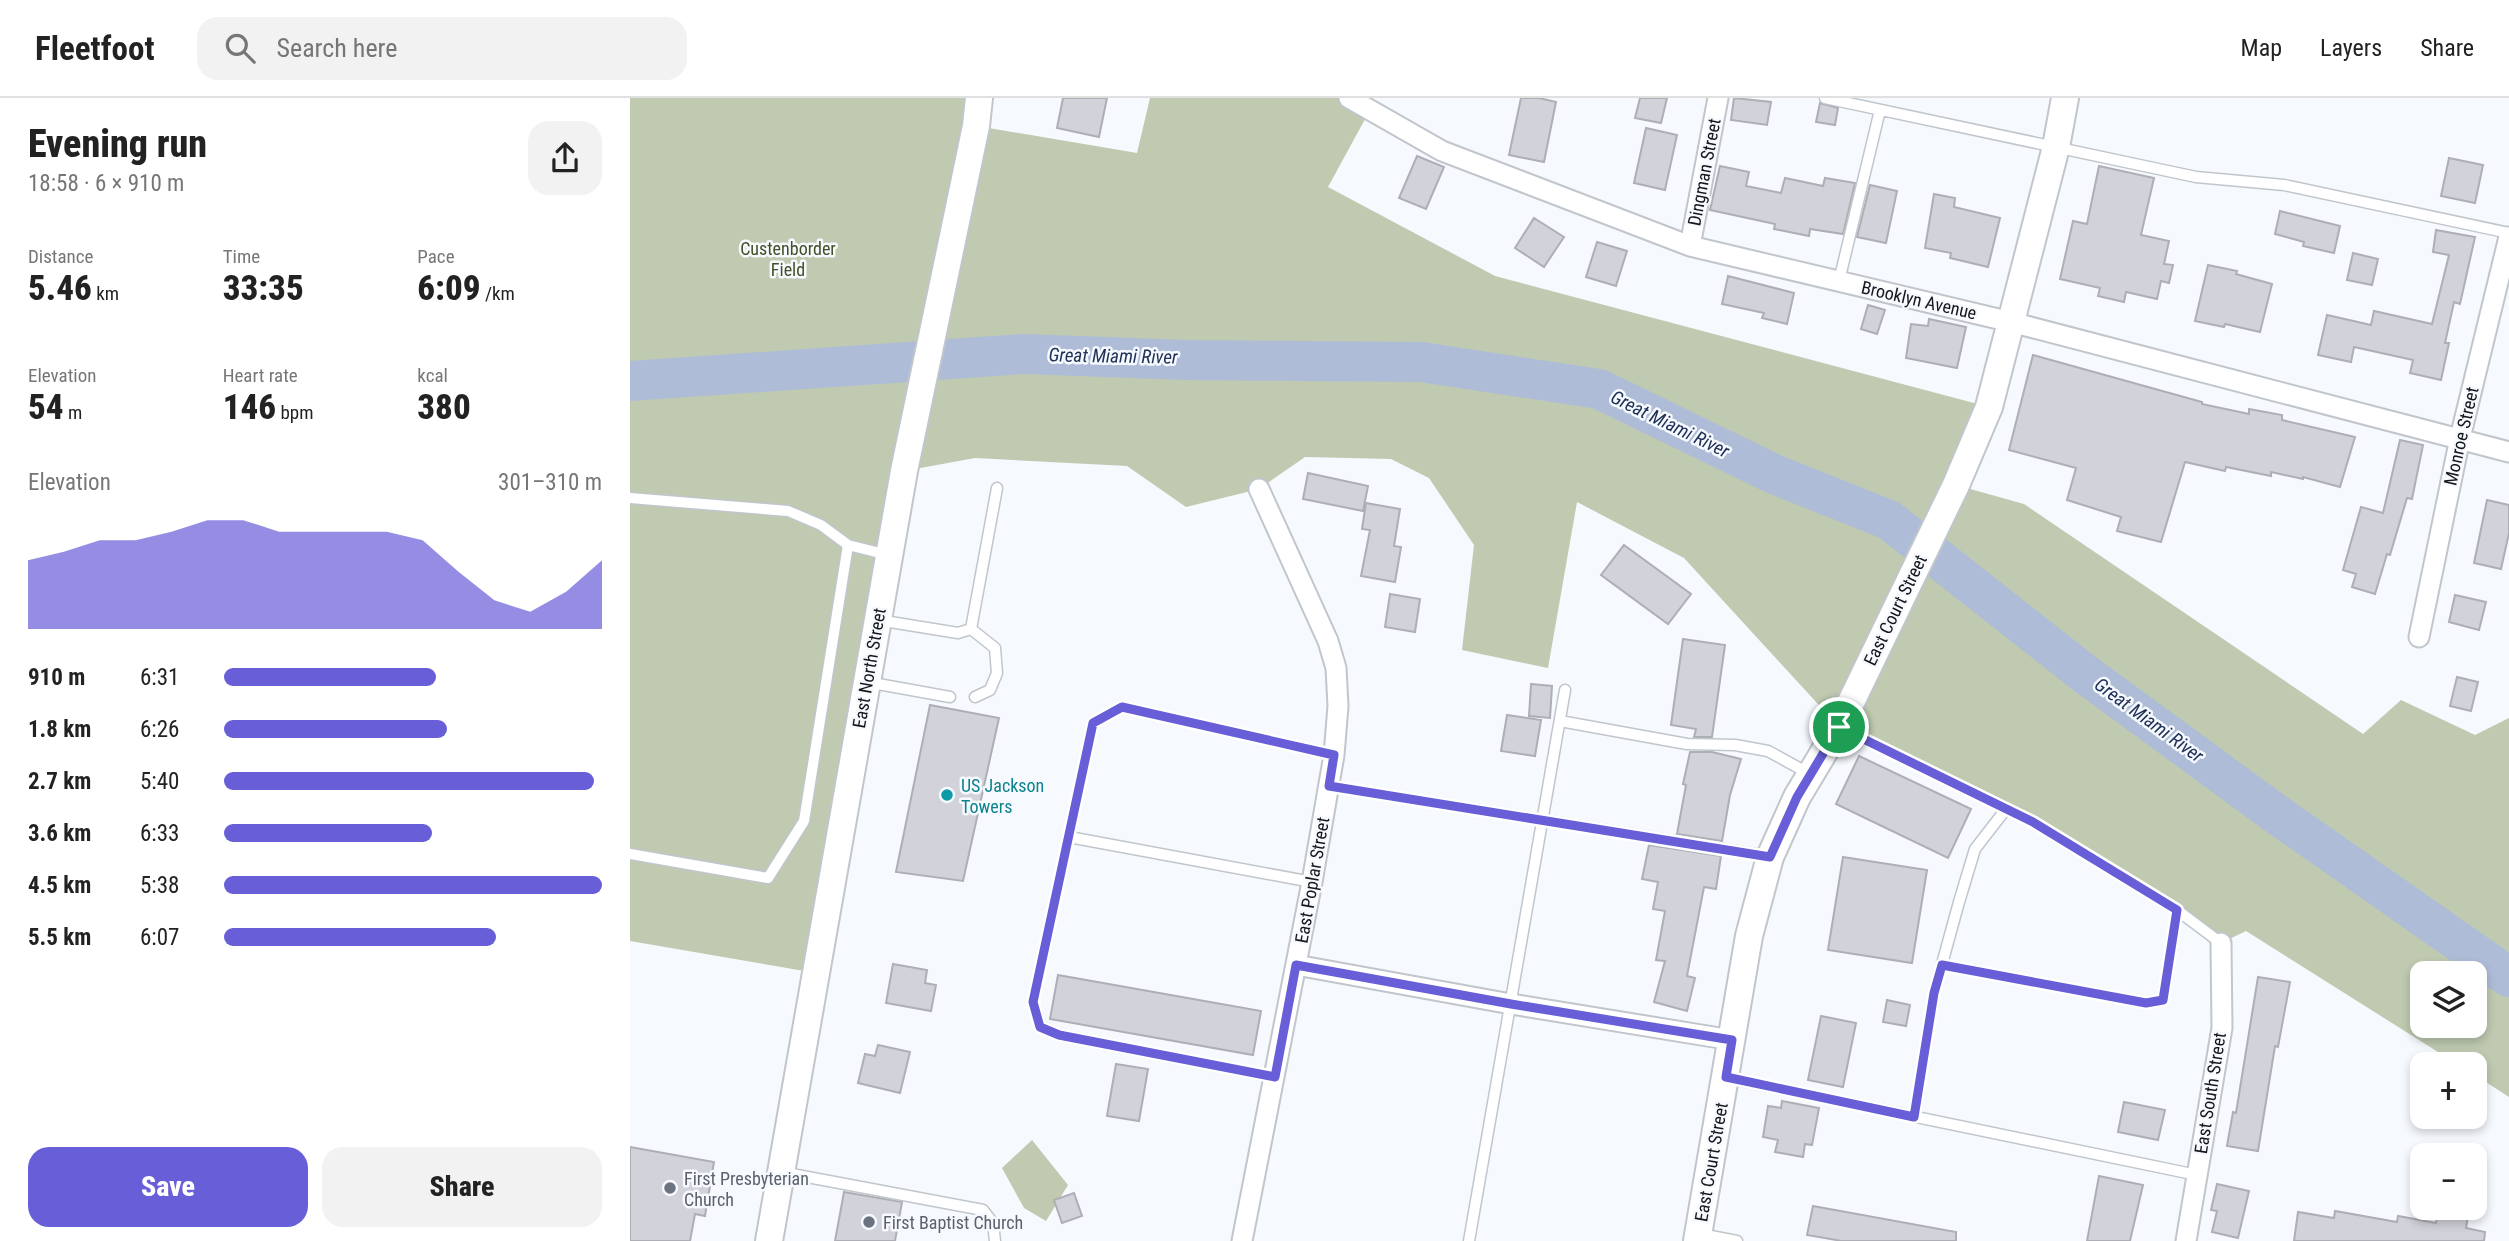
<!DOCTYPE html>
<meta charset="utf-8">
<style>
:root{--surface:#fff;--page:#f2f2f2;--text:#222;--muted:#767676;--line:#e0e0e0;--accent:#675ed8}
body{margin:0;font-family:"Roboto Condensed",sans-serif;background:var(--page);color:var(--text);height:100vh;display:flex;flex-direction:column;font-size:26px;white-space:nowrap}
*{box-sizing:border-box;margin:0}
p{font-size:23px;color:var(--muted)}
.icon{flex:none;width:38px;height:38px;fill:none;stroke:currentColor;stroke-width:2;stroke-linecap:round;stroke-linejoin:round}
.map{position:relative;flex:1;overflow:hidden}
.panel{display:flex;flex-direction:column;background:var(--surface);width:630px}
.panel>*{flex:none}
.buttons{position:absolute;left:1780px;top:863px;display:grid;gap:14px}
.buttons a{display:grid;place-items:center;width:77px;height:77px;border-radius:14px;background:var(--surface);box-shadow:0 4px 10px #0003;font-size:35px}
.pin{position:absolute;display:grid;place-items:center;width:60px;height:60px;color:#fff;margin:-30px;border:4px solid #fff;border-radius:50%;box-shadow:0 2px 7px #0007}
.round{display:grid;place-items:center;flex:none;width:74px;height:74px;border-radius:21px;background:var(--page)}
.summary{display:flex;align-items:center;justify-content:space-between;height:119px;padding:0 28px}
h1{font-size:38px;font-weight:800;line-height:52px}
.figures{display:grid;grid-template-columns:repeat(3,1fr);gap:10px;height:119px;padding:7px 28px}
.figures div{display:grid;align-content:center}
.figures b{font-size:35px;font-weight:800}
.figures small{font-size:19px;font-weight:400}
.figures p{font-size:19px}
.chart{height:196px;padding:14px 28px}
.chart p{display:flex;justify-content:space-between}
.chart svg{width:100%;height:126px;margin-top:7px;fill:var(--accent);opacity:.7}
.cta{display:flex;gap:14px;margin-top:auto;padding:14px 28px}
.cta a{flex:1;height:80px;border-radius:21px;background:var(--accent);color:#fff;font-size:28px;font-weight:800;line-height:80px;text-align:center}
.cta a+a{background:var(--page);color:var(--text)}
ul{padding:0 28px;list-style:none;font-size:23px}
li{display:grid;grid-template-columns:112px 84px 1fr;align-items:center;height:52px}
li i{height:18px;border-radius:9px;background:var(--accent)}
header{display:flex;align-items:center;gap:42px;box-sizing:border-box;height:98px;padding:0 35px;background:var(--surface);border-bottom:2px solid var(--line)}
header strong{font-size:33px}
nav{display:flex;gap:38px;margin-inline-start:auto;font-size:24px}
.search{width:490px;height:63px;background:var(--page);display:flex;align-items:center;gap:18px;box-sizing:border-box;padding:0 24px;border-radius:21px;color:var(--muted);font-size:26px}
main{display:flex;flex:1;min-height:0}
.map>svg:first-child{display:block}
</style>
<header>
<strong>Fleetfoot</strong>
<div class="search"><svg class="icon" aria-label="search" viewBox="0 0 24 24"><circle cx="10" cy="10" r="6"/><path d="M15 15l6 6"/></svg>Search here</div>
<nav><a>Map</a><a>Layers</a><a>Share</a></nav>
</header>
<main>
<section class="panel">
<div class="summary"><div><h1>Evening run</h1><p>18:58 · 6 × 910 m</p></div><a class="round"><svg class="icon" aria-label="share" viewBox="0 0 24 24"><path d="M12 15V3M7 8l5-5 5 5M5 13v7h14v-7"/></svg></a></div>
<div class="figures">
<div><p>Distance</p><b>5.46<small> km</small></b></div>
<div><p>Time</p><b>33:35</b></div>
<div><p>Pace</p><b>6:09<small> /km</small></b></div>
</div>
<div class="figures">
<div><p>Elevation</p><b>54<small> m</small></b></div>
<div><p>Heart rate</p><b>146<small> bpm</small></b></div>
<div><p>kcal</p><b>380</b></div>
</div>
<div class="chart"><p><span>Elevation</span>301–310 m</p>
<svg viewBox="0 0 160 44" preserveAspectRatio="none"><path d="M0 44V20L10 17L20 13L30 13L40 10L50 6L60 6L70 10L80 10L90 10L100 10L110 13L120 24L130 34L140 38L150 31L160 20V44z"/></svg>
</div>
<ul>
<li><b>910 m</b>6:31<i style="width:56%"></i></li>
<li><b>1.8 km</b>6:26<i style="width:59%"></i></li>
<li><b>2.7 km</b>5:40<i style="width:98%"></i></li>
<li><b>3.6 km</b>6:33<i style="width:55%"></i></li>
<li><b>4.5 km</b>5:38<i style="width:100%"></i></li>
<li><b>5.5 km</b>6:07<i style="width:72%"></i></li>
</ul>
<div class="cta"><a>Save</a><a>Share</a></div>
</section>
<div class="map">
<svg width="1879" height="1143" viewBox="0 0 1879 1143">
<rect width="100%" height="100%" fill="#f6f9fe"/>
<path fill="#bfcab1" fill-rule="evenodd" d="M 0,0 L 349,0 L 347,28 L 507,55 L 520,0 L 719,0 L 740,12 L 698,89 L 865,178 L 1359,309 L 1326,387 L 1394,406 L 1733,636 L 1771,602 L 1845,637 L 1879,620 L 1879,999 L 1845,977 L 1844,966 L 1827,966 L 1616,833 L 1591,845 L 1403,724 L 1209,629 L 1054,460 L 947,404 L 918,570 L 832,552 L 844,447 L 799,380 L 761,361 L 675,359 L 629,391 L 556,409 L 497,368 L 345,360 L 274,373 L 186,875 L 0,843 ZM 1792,875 L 1844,875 L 1844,928 L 1792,928 Z
M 402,1042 L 438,1087 L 416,1123 L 394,1110 L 372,1070 Z"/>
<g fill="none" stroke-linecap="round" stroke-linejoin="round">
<path stroke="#aebcd7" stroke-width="40" d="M 0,283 L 394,256 L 557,262 L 791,264 L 969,291 L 1144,376 L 1259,422 L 1455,576 L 1649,718 L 1879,879"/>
</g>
<path fill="#d2d2da" stroke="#aeaeb6" stroke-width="2" d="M 433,0 L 477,0 L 469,39 L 427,30 Z
M 891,0 L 909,0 L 926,4 L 914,64 L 879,57 Z
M 1010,0 L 1037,0 L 1031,25 L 1005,20 Z
M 1104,0 L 1141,4 L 1137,27 L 1101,22 Z
M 1190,5 L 1208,10 L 1205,27 L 1186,24 Z
M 1016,30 L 1047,37 L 1035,92 L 1004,85 Z
M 787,58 L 814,69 L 796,111 L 769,100 Z
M 1819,60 L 1853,67 L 1845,105 L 1811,98 Z
M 1090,68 L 1119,74 L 1116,88 L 1151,95 L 1155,80 L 1193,88 L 1195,80 L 1225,85 L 1213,136 L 1180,131 L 1179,138 L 1144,131 L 1145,126 L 1080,112 Z
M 1469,68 L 1524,80 L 1511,137 L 1539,143 L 1534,166 L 1543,167 L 1539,185 L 1531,183 L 1527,201 L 1496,194 L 1494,204 L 1468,198 L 1470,190 L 1430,181 L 1443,123 L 1457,126 Z
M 1240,87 L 1267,93 L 1256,145 L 1227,139 Z
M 1304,96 L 1325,100 L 1324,109 L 1370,120 L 1358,169 L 1320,160 L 1321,155 L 1295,150 Z
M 1650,113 L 1710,128 L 1704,155 L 1673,148 L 1674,144 L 1645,136 Z
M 904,120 L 934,139 L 914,169 L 885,150 Z
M 1806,132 L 1845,139 L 1830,206 L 1824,204 L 1815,245 L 1819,245 L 1811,282 L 1780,275 L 1783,262 L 1724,249 L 1721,264 L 1688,257 L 1697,217 L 1741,227 L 1744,213 L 1802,226 L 1819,157 L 1803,154 Z
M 967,144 L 997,153 L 986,188 L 956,179 Z
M 1723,155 L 1748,161 L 1742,187 L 1717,182 Z
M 1578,167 L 1607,173 L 1606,176 L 1642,186 L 1630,234 L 1595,226 L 1594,229 L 1565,223 Z
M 1098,178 L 1164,195 L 1157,226 L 1132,220 L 1134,215 L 1092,206 Z
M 1238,207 L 1255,212 L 1247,236 L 1231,231 Z
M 1299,221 L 1336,229 L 1327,270 L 1276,260 L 1281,226 L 1298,228 Z
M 1403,257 L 1572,304 L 1572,306 L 1619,316 L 1619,311 L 1652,317 L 1652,322 L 1725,339 L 1710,389 L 1673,379 L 1673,381 L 1641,374 L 1641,378 L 1596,369 L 1595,373 L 1555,364 L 1531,444 L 1487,433 L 1491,419 L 1437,402 L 1446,370 L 1379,352 Z
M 1770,342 L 1793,347 L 1782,401 L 1777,400 L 1760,457 L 1757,456 L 1745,496 L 1722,489 L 1726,476 L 1713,472 L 1731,409 L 1753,415 Z
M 678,375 L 738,388 L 733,413 L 673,401 Z
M 1857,402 L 1879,407 L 1879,435 L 1871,471 L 1844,465 Z
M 736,405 L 770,411 L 764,448 L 771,449 L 765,484 L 731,478 L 740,432 L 732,431 Z
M 994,447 L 1061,496 L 1038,526 L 971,477 Z
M 760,496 L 790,501 L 785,534 L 755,529 Z
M 1825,497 L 1856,504 L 1849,532 L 1819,524 Z
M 1053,541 L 1095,547 L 1082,639 L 1064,639 L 1066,631 L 1041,627 Z
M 1827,579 L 1848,584 L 1841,613 L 1820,608 Z
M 901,586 L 922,588 L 920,620 L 899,618 Z
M 300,607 L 369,620 L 333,783 L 266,774 Z
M 877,617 L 911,622 L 905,658 L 871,653 Z
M 1060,654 L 1082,654 L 1111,661 L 1100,697 L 1092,743 L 1047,736 L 1056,687 L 1053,686 Z
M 1229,658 L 1341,711 L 1318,760 L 1206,706 Z
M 1019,747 L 1091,758 L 1086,791 L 1074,789 L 1057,878 L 1065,880 L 1057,913 L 1024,904 L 1035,863 L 1026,862 L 1035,813 L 1023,811 L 1028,784 L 1012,781 Z
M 1213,759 L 1297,772 L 1282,865 L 1198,852 Z
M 263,866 L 297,872 L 295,885 L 306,887 L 301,913 L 256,905 Z
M 428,877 L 631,913 L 623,957 L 420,921 Z
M 1628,879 L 1660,884 L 1648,949 L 1645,948 L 1628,1053 L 1597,1048 L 1603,1014 L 1606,1015 Z
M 1257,902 L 1280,907 L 1276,928 L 1253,924 Z
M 1191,918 L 1226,925 L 1213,989 L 1178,982 Z
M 248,947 L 280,954 L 270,995 L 228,985 L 235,956 L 245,958 Z
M 486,966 L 518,971 L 509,1023 L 477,1018 Z
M 1152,1003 L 1189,1010 L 1182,1047 L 1175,1046 L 1173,1059 L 1145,1054 L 1148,1042 L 1133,1039 L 1138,1008 L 1151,1010 Z
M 1494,1004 L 1535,1012 L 1528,1042 L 1488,1034 Z
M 0,1049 L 84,1064 L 75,1118 L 65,1116 L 60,1143 L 0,1143 Z
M 1469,1078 L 1513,1087 L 1500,1143 L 1457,1143 Z
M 1587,1086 L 1619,1093 L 1608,1140 L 1582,1134 L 1587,1113 L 1581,1112 Z
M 214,1094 L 272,1104 L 265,1143 L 205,1143 Z
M 444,1095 L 452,1118 L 432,1125 L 424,1102 Z
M 1183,1108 L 1326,1134 L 1326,1143 L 1212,1143 L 1177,1137 Z
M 1809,1110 L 1839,1112 L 1836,1130 L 1855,1134 L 1854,1143 L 1664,1143 L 1668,1114 L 1704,1120 L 1705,1113 L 1767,1124 L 1768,1118 L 1806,1125 Z"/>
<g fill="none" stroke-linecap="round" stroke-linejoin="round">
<g stroke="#c1c6cd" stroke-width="13">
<path id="service" d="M 1195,0 L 1566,79 L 1654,87 L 1879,135
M 1209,183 L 1250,12
M 0,400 L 158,413 L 191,427 L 218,447
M 248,522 L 328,535 L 341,531 L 367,390
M 341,531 L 365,550 L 367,575 L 360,592 L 345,599
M 237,584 L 320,599
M 930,623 L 1057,646 L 1105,647 L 1138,653 L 1180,676
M 1212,630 L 1403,724 L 1547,812 L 1591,845
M 699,688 L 1137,758
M 439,739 L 682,784
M 0,756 L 138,780 L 174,723 L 218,447 L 258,457
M 1312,867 L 1516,905 L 1533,902 L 1547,812
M 644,979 L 429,937 L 410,928 L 403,904 L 463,625 L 492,609 L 704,657
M 1098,980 L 1567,1077
M 1284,1019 L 1304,895 L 1329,804 L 1345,751 L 1376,711
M 151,1074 L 353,1112 L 363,1125 L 365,1143
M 1070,1136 L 1107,1143
M 839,1143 L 935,592"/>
</g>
<g stroke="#c1c6cd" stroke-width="23">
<path id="minor" d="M 719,0 L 812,53 L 1060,148 L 1381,224 L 1879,354
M 1060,148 L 1088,0
M 1789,539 L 1830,340 L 1879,139
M 666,867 L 881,906 L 1102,942
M 612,1143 L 682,784 L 704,657 L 708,608 L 706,570 L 698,543 L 629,391
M 1556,1143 L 1592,930 L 1591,845"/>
</g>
<g stroke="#c1c6cd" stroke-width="30">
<path id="secondary" d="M 139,1143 L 274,373 L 346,28 L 349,0
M 1067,1143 L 1119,838 L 1140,759 L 1167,699 L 1209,629 L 1326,387 L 1359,309 L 1426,49 L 1435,0"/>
</g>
<use href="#service" stroke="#fff" stroke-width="10"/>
<use href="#minor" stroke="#fff" stroke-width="19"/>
<use href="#secondary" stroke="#fff" stroke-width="26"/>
</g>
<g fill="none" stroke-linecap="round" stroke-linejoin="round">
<g stroke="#fff" stroke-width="14">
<path id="route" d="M 492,609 L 704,657 L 699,688 L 1140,759 L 1167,699 L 1209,629 L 1403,724 L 1547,812 L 1533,902 L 1516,905 L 1312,867 L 1304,895 L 1284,1019 L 1096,979 L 1102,942 L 881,906 L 666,867 L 645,979 L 429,937 L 410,929 L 403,904 L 463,625 Z"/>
</g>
<use href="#route" stroke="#675ed8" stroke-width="9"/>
</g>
<circle fill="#0f9aa8" stroke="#f6f9fe" stroke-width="2.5" cx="317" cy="697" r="7"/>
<g fill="#6b7280" stroke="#f6f9fe" stroke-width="2.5">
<circle cx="40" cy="1090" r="7"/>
<circle cx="239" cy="1124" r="7"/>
</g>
<g text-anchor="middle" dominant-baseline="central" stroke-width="5" stroke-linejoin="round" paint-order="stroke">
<g font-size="18" fill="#151619" stroke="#f6f9fe">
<text transform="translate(1074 74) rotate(-79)">Dingman Street</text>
<text transform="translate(1289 202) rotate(13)">Brooklyn Avenue</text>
<text transform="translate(1831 338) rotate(-77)">Monroe Street</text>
<text transform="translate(1265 512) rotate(-64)">East Court Street</text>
<text transform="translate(239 570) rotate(-80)">East North Street</text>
<text transform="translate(682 782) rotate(-80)">East Poplar Street</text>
<text transform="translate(1580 995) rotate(-81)">East South Street</text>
<text transform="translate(1081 1064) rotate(-80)">East Court Street</text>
</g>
<g font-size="18" fill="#405124" stroke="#f6f9fe">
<text x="158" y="150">Custenborder<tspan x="158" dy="21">Field</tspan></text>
</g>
<g font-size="18" fill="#0d838f" stroke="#f6f9fe" text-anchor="start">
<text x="331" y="687">US Jackson<tspan x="331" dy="21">Towers</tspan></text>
</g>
<g font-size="18" fill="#5b616d" stroke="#f6f9fe" text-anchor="start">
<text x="54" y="1080">First Presbyterian<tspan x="54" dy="21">Church</tspan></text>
<text x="253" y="1124">First Baptist Church</text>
</g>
<g font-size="19" font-style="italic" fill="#203258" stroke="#f6f9fe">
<text transform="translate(483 258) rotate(1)">Great Miami River</text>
<text transform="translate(1040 326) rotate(26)">Great Miami River</text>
<text transform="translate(1519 622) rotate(36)">Great Miami River</text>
</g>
</g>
</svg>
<div class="buttons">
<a><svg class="icon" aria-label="layers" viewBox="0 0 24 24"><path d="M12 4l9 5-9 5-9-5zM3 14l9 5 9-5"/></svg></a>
<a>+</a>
<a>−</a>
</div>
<div class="pin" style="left:1209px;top:629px;background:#1e9e55"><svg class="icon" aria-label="arrive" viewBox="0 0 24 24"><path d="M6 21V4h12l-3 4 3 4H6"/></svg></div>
</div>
</main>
